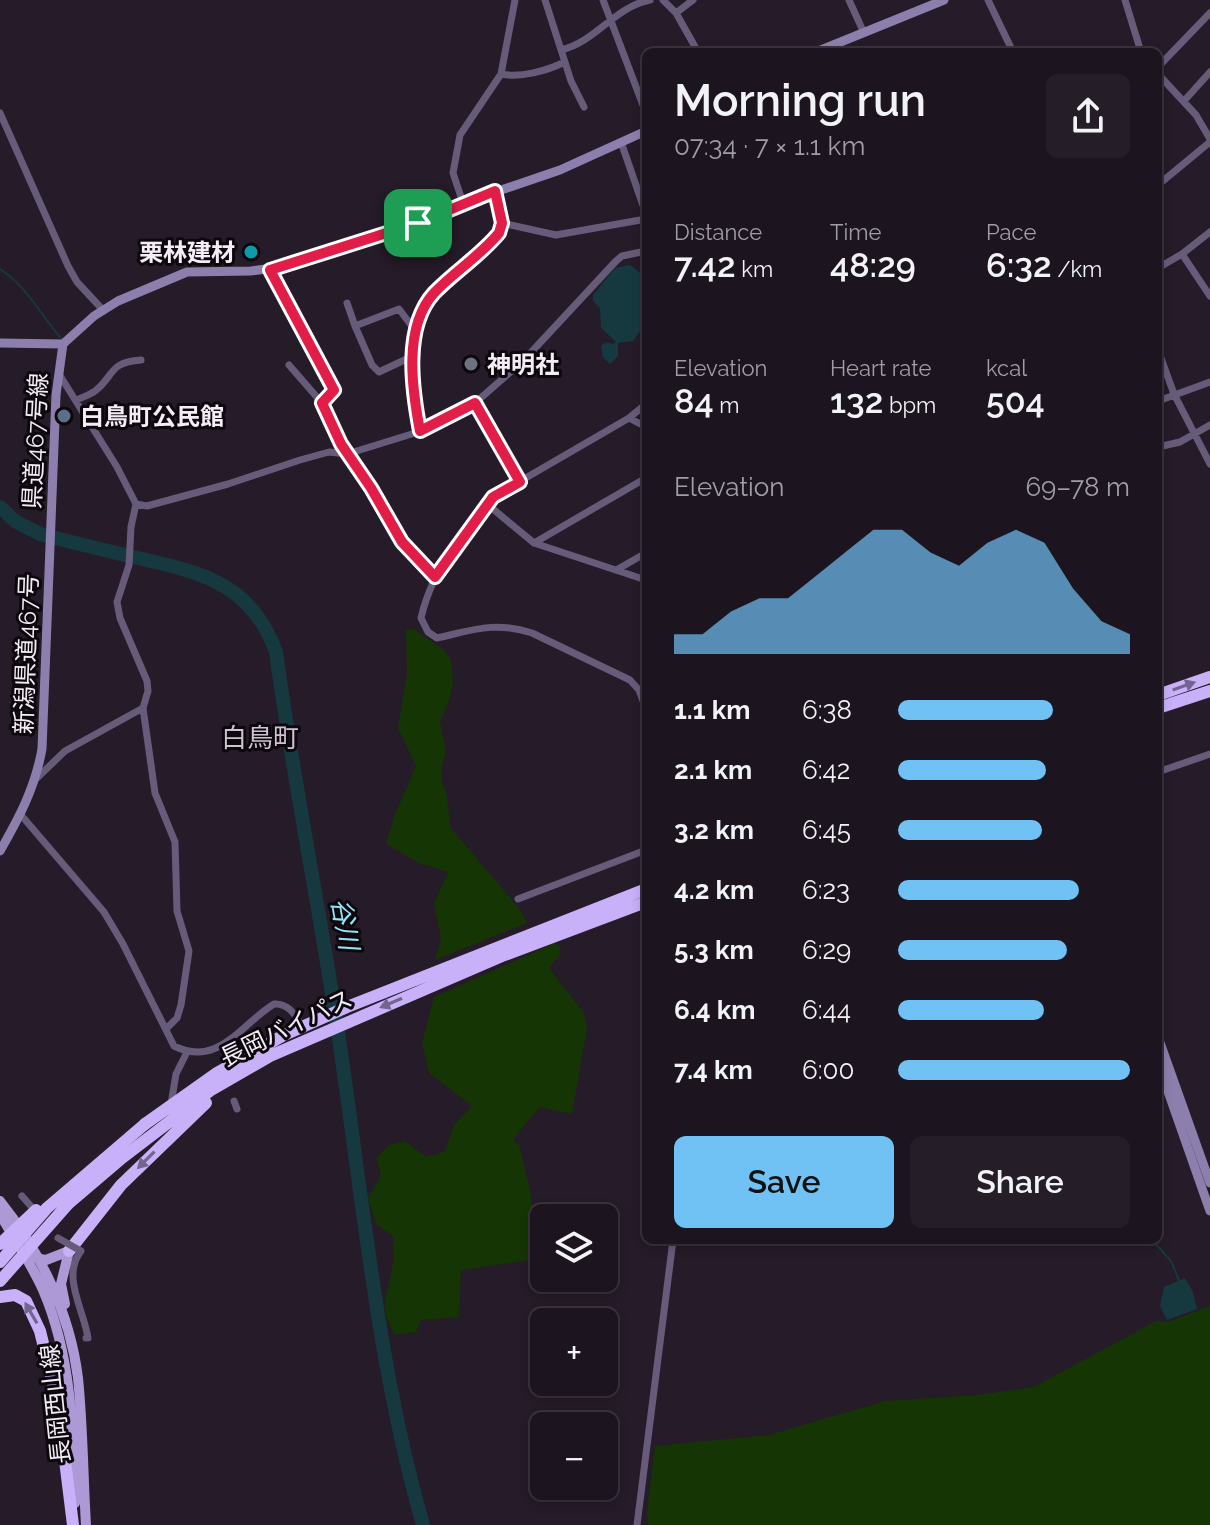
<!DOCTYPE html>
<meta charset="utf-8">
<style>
:root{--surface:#1c141e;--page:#251d27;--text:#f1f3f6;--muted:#a09ea4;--line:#3a333c;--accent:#70c1f4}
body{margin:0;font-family:Raleway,"Noto Sans JP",sans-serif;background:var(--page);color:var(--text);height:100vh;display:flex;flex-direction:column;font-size:30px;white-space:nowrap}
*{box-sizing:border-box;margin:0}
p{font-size:26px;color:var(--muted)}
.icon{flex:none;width:44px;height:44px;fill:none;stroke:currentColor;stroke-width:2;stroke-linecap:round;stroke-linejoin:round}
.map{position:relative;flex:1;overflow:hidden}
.side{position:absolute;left:642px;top:48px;width:520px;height:1196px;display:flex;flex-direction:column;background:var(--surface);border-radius:12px;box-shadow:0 4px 12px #0003,0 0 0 2px var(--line)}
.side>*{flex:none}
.tools{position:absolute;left:530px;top:1204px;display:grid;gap:16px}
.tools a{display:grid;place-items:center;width:88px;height:88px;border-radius:12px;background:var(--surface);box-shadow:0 4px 12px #0003,0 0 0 2px var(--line);font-size:40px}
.pin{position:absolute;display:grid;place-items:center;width:68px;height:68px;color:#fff;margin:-34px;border-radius:16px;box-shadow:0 4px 12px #0006}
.round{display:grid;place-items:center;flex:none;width:84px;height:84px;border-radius:12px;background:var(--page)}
.summary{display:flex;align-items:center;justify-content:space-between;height:136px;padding:0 32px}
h1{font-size:44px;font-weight:600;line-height:60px}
.figures{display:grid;grid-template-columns:repeat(3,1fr);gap:12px;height:136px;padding:8px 32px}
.figures div{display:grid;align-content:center}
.figures b{font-size:34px;font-weight:600}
.figures small{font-size:22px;font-weight:400}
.figures p{font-size:22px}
.chart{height:224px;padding:16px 32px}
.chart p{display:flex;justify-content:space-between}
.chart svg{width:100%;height:144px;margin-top:8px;fill:var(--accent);opacity:.7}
.cta{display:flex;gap:16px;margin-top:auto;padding:16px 32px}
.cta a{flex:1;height:92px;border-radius:12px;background:var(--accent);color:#111;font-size:32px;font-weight:600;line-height:92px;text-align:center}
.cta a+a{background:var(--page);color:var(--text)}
ul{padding:0 32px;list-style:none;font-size:26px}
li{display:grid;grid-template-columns:128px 96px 1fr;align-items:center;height:60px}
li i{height:20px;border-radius:10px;background:var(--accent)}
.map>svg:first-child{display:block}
</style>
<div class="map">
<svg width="1210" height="1525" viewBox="0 0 1210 1525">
<rect width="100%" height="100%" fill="#261b28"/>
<path fill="#153504" d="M 413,629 L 443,649 L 451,660 L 453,684 L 448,704 L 440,721 L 446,751 L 441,769 L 442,782 L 447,795 L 450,827 L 518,907 L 527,923 L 435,960 L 441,939 L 434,903 L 448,872 L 421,864 L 386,844 L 394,817 L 416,766 L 398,728 L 407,674 L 406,630 Z
M 555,943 L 561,947 L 559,956 L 549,968 L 584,1013 L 587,1029 L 572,1114 L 540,1107 L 514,1138 L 514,1142 L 519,1144 L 530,1190 L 537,1242 L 530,1260 L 461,1270 L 459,1317 L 421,1320 L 416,1332 L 395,1335 C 379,1306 385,1304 391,1274 C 394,1262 393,1248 393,1236 L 376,1224 L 368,1199 L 381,1174 L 376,1158 L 389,1145 L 405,1141 L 426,1157 L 445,1151 L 454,1125 L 472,1106 L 429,1073 L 422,1043 L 434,997 Z
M 1210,1306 L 1210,1525 L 648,1525 L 647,1512 L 655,1446 L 769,1435 L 885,1401 L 978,1395 L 1034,1387 L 1156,1321 L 1168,1322 Z"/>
<path fill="#163940" d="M 630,265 L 646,277 L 646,323 L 633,341 L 618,343 L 618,356 L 610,364 L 603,357 L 601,346 L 606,342 L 613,344 L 616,342 L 601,328 L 600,308 L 593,301 L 593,295 L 615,268 Z
M 1185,1278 L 1193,1292 L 1197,1309 L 1167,1320 L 1160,1306 L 1164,1287 Z"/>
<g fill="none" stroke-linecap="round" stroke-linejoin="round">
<path stroke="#163940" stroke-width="2" d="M 0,269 C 28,287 40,315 61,338
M 1152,1240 L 1171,1261 L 1179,1280"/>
<path stroke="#163940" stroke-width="14" d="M 0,507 L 15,521 L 40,534 C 74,543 108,551 142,559 C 204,573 252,585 276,652 C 294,786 322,919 341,1053 C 364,1211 379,1371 423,1525"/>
<path stroke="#665c7a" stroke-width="7" d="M 545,0 L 571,81 L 584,107
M 603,0 L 646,113
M 663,0 L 676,13 L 698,52
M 849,0 L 864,33
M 988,0 L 1013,52
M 1125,0 L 1141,52
M 676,13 L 693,0
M 561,50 C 596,42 614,7 650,0
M 1158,67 L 1210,13
M 501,74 C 521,78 546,71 565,62
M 1158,74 L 1196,115 L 1210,139
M 1184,101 L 1210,72
M 0,113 L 68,266 L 77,282 L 103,310
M 621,142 L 646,214
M 1158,185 L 1210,142
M 463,203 L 453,173 L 460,135 L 501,74 L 515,0
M 502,223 L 556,235 L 646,219
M 1182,254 L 1210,296
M 1158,268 L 1182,254 L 1210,232
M 270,270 L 334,390 L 322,403
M 347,303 L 355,326
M 1158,350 L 1174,394 L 1210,464
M 413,356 L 379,372 L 372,365 L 355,326 L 399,309 L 414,329
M 289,365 L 322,403 L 341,444 L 371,488 L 402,542 L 435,577
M 59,374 L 117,467 L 136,504 L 131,527 L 129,565 L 117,602 L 120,618 L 147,681 L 148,691 L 143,708 L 155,793 L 175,842 L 177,911 L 189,951 L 181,1005 L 177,1018 L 166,1029
M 77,400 C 82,397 90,395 95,391 C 114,377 108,362 141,360
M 1158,401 L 1210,382
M 475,403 L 520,482
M 629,418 L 646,404
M 646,427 L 629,418 L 493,497 L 487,504 L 534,543 L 646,580
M 420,431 C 412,389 403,327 434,293 C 454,272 480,255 499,233 L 502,223 L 495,191
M 1158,447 L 1180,442 L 1210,425
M 136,504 L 147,506 L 228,484 L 300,460 L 329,452 L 347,454 L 428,429 L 475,403 L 524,360 L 616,261 L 622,256 L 646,251
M 487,504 C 479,521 465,534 453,549 C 437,571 427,592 421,618 L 428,632 L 437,638 C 473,630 494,621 532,633 L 630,680 L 639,690 L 646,709
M 534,543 L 646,478
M 618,569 L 646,553
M 1158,772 L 1210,754
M 37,778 L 65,751 L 143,708
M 21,815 L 104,912 L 123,944 L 174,1046 C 218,1068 240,1025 274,1004 C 290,1003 296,1017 304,1029
M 518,899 L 646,850
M 1158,928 L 1158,931
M 234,1101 L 237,1109
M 171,1104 L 176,1074 L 187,1052
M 22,1196 L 36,1212
M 79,1250 L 81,1251 C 61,1276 84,1310 88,1338 L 86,1338
M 637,1525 L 673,1240"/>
<path stroke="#8d7fad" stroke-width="9" d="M 816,52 L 944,0
M 0,343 L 63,344
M 0,851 C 19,818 35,788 42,749 L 56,395 L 63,344 L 94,316 L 118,301 L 187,272 L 251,271 L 287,266 L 418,223 L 463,203 L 560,170 L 646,131
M 1158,1037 L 1210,1183
M 1158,1063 L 1210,1211"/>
<path stroke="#ac99d6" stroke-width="10" d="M 0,1201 C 40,1251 70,1313 78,1378 C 83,1427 83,1476 86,1525
M 0,1214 C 14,1239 31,1263 43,1290 C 72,1357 73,1431 75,1503
M 33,1257 L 46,1260 L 69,1251
M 65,1304 L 61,1284 L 69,1251"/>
<path stroke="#c9b1fa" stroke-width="12" d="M 1158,695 L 1210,677
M 1158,708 L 1210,691
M 145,1124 L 217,1073 L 284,1035 L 347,1007 L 646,889
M 68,1204 L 122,1158 L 211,1090 L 270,1056 L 502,956 L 646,902
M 69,1251 L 121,1185 L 206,1103
M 0,1297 L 15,1295 L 26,1301 L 40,1331 L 58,1404 L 73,1525"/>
<path stroke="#665c7a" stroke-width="7" d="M 58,1238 L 79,1250"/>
<path stroke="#c9b1fa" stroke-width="12" d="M 0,1244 L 36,1210
M 0,1262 L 47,1208 L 145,1124
M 0,1281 L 68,1204"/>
</g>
<defs><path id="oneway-solid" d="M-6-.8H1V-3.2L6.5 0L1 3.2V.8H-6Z" transform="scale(2)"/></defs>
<g fill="#74658f">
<use href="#oneway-solid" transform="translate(1184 686) rotate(-19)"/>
<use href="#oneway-solid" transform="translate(391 1003) rotate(157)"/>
<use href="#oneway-solid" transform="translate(146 1160) rotate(135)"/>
<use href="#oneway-solid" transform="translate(31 1313) rotate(-120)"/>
</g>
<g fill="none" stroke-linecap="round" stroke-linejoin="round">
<g stroke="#fff" stroke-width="16">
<path id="route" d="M 495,191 L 502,223 L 499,233 C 480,256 454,272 434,293 C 403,327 412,389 420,431 L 475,403 L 520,482 L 493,497 L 435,577 L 402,542 L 371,488 L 341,444 L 322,403 L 334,390 L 270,270 L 418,223 Z"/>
</g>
<use href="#route" stroke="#e11d48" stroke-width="10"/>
</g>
<circle fill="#0f9aa8" stroke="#0c080d" stroke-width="3" cx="251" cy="252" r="8"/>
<circle fill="#6b7280" stroke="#0c080d" stroke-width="3" cx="471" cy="364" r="8"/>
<circle fill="#5c6f8a" stroke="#0c080d" stroke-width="3" cx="64" cy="416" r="8"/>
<g text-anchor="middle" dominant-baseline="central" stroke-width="6" stroke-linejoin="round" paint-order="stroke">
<g font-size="24" font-weight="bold" fill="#f5edf6" stroke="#0c080d" text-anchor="start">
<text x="235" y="252" text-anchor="end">栗林建材</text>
<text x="487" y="364">神明社</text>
<text x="80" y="416">白鳥町公民館</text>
</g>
<g font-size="24" fill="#f5edf6" stroke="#0c080d">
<text transform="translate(35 441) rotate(-87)">県道467号線</text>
<text transform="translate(26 654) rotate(-88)">新潟県道467号</text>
<text transform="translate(286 1028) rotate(-26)">長岡バイパス</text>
<text transform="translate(55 1404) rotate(-96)">長岡西山線</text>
</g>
<g font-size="26" fill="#d0c1d3" stroke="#0c080d">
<text x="260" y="738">白鳥町</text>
</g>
<g font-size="26" font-style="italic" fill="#96e4f7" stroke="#0c080d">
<text transform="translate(345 924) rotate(80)">谷川</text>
</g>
</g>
</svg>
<div class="tools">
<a><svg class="icon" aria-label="layers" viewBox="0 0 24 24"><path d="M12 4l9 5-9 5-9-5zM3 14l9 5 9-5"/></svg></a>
<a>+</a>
<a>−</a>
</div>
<div class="pin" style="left:418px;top:223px;background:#1e9e55"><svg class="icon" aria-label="arrive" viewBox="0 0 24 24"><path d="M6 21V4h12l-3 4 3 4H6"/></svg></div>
<section class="side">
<div class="summary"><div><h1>Morning run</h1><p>07:34 · 7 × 1.1 km</p></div><a class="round"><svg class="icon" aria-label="share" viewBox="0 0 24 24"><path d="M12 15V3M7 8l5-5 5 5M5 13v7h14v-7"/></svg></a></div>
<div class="figures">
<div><p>Distance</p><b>7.42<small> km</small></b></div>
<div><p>Time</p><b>48:29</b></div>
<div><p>Pace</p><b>6:32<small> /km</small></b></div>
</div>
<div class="figures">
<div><p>Elevation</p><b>84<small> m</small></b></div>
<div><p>Heart rate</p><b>132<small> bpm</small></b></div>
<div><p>kcal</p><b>504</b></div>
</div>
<div class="chart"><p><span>Elevation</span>69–78 m</p>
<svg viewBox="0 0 160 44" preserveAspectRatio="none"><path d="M0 44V38L10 38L20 31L30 27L40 27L50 20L60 13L70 6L80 6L90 13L100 17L110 10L120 6L130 10L140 24L150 34L160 38V44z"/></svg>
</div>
<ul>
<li><b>1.1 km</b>6:38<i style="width:67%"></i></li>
<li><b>2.1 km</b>6:42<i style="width:64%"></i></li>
<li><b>3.2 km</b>6:45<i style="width:62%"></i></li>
<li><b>4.2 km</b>6:23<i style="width:78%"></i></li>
<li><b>5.3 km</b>6:29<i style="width:73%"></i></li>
<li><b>6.4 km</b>6:44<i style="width:63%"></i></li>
<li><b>7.4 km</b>6:00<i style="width:100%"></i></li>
</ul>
<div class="cta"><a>Save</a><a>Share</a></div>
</section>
</div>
